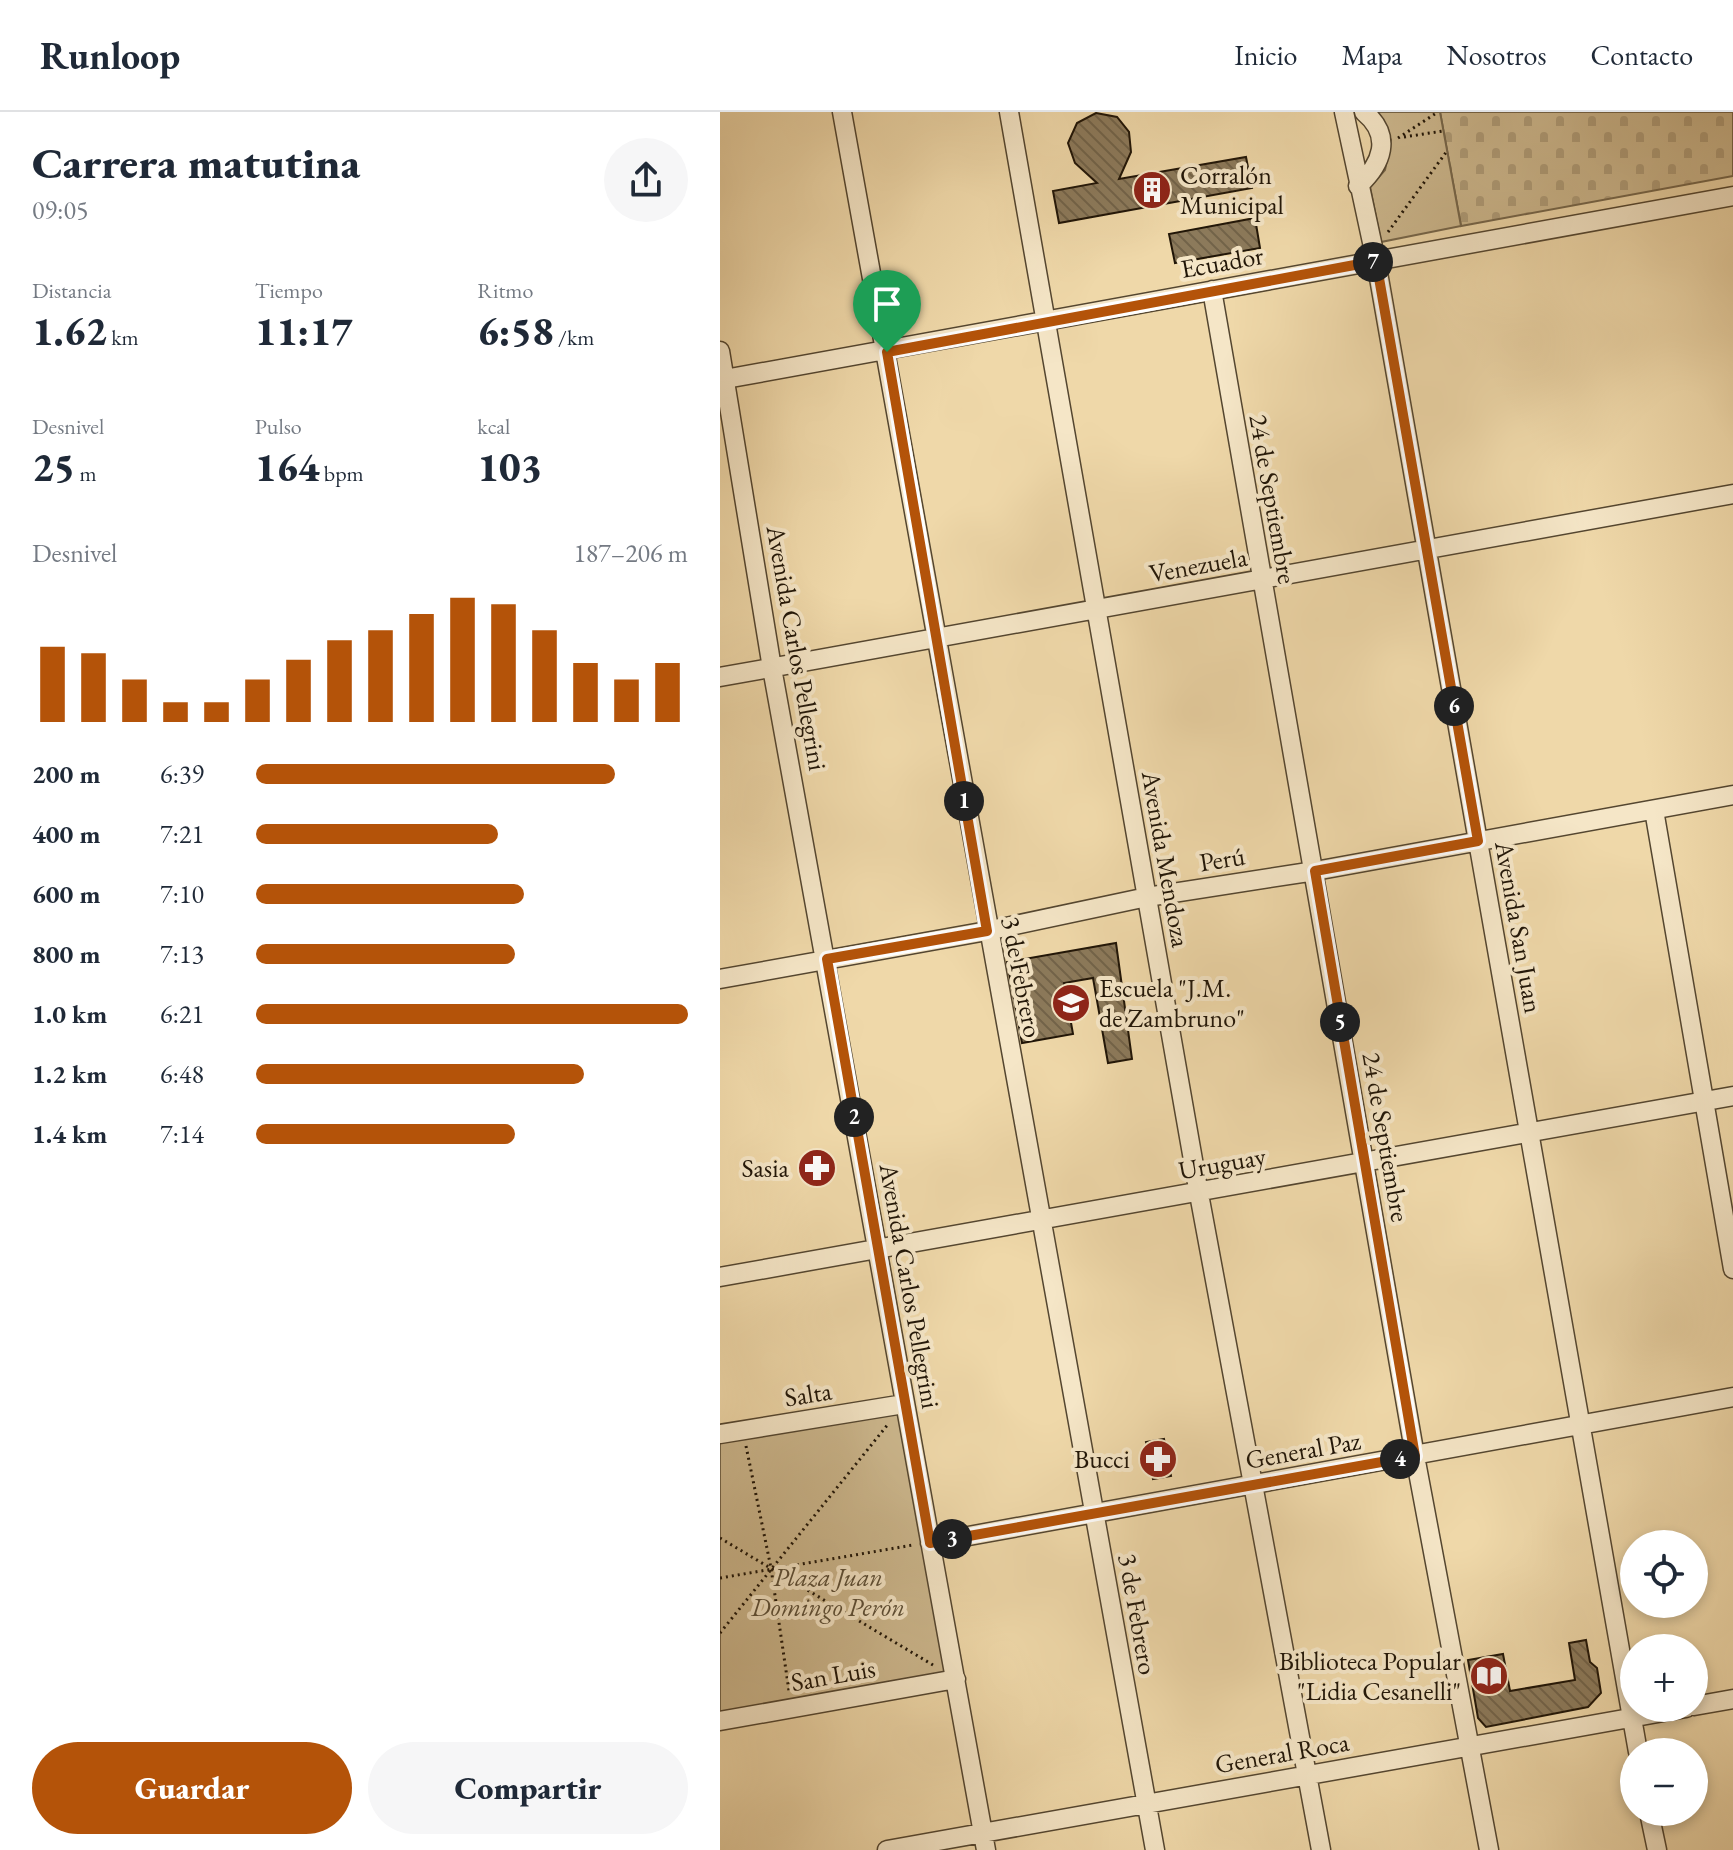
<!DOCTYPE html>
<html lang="es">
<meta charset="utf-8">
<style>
:root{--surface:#fff;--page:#f6f6f7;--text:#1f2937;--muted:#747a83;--line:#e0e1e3;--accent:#b45309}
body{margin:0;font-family:"EB Garamond",serif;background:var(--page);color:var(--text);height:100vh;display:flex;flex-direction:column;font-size:30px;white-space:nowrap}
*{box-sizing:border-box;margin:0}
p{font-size:26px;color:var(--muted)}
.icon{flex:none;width:44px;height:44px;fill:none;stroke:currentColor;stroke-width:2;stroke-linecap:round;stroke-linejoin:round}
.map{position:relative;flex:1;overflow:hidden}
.drawer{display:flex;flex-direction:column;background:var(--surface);width:720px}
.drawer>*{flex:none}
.tools{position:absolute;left:900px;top:1418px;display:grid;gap:16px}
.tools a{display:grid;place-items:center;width:88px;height:88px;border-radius:50%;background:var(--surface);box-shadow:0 4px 12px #0003;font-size:40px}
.pin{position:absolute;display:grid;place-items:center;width:68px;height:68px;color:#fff;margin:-82px -34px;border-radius:50% 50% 50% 0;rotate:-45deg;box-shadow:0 0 8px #0007}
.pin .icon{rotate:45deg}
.km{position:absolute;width:40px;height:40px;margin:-20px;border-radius:50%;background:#222;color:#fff;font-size:22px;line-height:40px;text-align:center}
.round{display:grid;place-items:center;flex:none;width:84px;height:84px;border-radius:42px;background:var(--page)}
.headline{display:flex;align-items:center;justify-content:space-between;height:136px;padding:0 32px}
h1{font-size:44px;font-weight:800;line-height:60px}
.figures{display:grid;grid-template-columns:repeat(3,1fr);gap:12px;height:136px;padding:8px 32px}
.figures div{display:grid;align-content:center}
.figures b{font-size:40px;font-weight:800}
.figures small{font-size:22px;font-weight:400}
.figures p{font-size:22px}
.chart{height:224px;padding:16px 32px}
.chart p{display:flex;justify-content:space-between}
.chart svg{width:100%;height:144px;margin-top:8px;stroke:var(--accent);stroke-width:6}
.action{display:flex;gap:16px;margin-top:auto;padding:16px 32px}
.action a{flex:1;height:92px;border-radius:48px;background:var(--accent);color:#fff;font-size:32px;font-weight:800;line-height:92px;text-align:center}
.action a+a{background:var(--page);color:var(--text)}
ul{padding:0 32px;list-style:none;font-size:26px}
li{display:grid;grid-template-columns:128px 96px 1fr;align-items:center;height:60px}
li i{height:20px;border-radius:10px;background:var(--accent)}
header{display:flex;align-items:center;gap:48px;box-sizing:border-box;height:112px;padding:0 40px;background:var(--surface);border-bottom:2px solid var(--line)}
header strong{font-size:38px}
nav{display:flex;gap:44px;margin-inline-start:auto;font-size:28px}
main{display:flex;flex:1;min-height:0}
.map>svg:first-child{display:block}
</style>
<header>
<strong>Runloop</strong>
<nav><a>Inicio</a><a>Mapa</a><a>Nosotros</a><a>Contacto</a></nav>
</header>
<main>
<section class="drawer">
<div class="headline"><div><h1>Carrera matutina</h1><p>09:05</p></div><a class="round"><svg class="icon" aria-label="share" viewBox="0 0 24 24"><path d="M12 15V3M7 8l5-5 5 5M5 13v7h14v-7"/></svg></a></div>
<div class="figures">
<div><p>Distancia</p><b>1.62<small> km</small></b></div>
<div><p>Tiempo</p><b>11:17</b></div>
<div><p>Ritmo</p><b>6:58<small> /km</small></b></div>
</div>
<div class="figures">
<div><p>Desnivel</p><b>25<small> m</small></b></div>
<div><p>Pulso</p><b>164<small> bpm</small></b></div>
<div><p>kcal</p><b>103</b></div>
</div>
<div class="chart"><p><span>Desnivel</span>187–206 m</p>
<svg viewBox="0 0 160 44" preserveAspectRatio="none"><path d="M5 44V21M15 44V23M25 44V31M35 44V38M45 44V38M55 44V31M65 44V25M75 44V19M85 44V16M95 44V11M105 44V6M115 44V8M125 44V16M135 44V26M145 44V31M155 44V26"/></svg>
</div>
<ul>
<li><b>200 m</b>6:39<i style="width:83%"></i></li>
<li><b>400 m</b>7:21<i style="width:56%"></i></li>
<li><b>600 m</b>7:10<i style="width:62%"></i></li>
<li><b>800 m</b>7:13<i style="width:60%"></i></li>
<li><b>1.0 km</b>6:21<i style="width:100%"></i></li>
<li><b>1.2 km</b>6:48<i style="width:76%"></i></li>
<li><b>1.4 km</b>7:14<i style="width:60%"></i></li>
</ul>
<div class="action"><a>Guardar</a><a>Compartir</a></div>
</section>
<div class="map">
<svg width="1013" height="1738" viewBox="0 0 1013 1738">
<defs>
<pattern id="cemetery-stones" width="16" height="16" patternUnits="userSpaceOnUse" patternTransform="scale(2)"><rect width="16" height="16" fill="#ccb78d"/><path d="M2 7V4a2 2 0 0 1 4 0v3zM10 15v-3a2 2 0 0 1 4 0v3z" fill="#af9c78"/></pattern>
<pattern id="building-back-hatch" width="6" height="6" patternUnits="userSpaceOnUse" patternTransform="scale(2)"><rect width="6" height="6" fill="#8c7a5b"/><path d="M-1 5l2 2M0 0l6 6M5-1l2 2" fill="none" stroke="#726349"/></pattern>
</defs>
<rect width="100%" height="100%" fill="#efd8a9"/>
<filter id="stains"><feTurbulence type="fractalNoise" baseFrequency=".0025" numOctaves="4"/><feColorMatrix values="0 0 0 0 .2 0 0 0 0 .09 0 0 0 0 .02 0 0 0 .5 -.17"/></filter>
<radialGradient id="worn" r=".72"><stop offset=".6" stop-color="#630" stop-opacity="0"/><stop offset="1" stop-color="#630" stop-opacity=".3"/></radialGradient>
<path fill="url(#cemetery-stones)" stroke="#76664a" stroke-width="2" d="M 720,0 L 1013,0 L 1013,64 L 741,114 Z"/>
<path fill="#ccb78d" stroke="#76664a" stroke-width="2" d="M 655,0 L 720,0 L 741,114 L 661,130 L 650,75 L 665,58 L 671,28 Z
M 184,1292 L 236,1567 L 0,1609 L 0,1322 Z"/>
<path fill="url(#building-back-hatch)" stroke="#201507" stroke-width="2" d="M 376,1 L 397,5 L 409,20 L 411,40 L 399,67 L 526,45 L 532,76 L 339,111 L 333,79 L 377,71 L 355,51 L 348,31 L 357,11 Z
M 535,106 L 540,136 L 455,151 L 449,122 Z
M 396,831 L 412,947 L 388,951 L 373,866 L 344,871 L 353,922 L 302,931 L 287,850 Z
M 110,1044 L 113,1062 L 84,1068 L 82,1049 Z
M 444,1327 L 451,1364 L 433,1367 L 426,1330 Z
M 866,1528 L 870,1550 L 877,1556 L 881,1581 L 868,1595 L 766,1615 L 758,1606 L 748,1548 L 783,1542 L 790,1579 L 855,1568 L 849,1531 Z"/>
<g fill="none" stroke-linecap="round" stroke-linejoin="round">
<g stroke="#544630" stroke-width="21">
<path id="minor" d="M 122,0 L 435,1738
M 289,0 L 479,1082 L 601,1738
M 624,0 L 656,149 L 918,1640
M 638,74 C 662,52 673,24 644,0
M 492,178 L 695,1344 L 769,1738
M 0,239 L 52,556 L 266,1738
M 0,268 L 1013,84
M 0,565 L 1013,382
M 934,698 L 1013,1157
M 0,867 L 267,819 L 427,785 L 595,759 L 1013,683
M 0,1165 L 1013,984
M 0,1322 L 184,1292
M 210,1431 L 1013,1285
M 974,1594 L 1013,1587
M 0,1609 L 236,1567
M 929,1700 L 937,1738
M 167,1738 L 966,1596"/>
</g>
<path stroke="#201507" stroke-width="3" stroke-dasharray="2 4" stroke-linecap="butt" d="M 684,25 L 723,19
M 678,26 L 718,0
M 668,120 L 727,39
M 26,1334 L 51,1456 L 69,1579
M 0,1426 L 213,1553
M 0,1466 L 193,1433
M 0,1521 L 169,1311"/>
<use href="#minor" stroke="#f5e6c7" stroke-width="18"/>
</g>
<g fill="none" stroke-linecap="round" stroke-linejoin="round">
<g stroke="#fff" stroke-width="16">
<path id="route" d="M 656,149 L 758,729 L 595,759 L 695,1344 L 210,1431 L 107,847 L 267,819 L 167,240 Z"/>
</g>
<use href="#route" stroke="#b45309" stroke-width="10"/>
</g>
<defs>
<g id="building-disc" transform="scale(2)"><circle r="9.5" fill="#8f2418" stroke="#f5e6c7"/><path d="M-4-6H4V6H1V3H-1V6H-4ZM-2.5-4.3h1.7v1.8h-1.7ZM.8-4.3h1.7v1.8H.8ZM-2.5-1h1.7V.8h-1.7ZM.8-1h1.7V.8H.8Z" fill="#fff"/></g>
<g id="school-disc" transform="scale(2)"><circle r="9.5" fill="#8f2418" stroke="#f5e6c7"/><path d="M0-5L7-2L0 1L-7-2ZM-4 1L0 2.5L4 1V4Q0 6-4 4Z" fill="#fff"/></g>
<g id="pharmacy-disc" transform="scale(2)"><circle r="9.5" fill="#8f2418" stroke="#f5e6c7"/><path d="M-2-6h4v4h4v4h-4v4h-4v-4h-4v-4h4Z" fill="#fff"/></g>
<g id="library-disc" transform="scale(2)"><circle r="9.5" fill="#8f2418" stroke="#f5e6c7"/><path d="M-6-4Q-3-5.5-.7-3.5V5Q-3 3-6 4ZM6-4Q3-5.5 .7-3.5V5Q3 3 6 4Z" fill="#fff"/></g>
</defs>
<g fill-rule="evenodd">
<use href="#building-disc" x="432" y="78"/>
<use href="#school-disc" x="351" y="891"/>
<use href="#pharmacy-disc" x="97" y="1056"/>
<use href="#pharmacy-disc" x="438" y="1347"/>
<use href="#library-disc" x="769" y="1564"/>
</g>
<g text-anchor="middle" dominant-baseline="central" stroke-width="8" stroke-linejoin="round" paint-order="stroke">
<g font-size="26" fill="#201507" stroke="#f5e6c7" text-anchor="end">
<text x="460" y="63" text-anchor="start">Corralón<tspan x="460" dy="30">Municipal</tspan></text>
<text x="379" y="876" text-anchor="start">Escuela "J.M.<tspan x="379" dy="30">de Zambruno"</tspan></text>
<text x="69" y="1056">Sasia</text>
<text x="410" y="1347">Bucci</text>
<text x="741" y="1549">Biblioteca Popular<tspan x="741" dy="30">"Lidia Cesanelli"</tspan></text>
</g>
<g font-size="26" fill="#201507" stroke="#f5e6c7">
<text transform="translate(502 150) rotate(-10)">Ecuador</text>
<text transform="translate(553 387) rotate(80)">24 de Septiembre</text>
<text transform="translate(478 453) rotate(-10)">Venezuela</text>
<text transform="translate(77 536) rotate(80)">Avenida Carlos Pellegrini</text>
<text transform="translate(446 747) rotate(80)">Avenida Mendoza</text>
<text transform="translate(502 747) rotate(-9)">Perú</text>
<text transform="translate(799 815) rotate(80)">Avenida San Juan</text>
<text transform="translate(302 865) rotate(79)">3 de Febrero</text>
<text transform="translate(666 1025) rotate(80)">24 de Septiembre</text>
<text transform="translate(502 1051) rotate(-10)">Uruguay</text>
<text transform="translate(190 1174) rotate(80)">Avenida Carlos Pellegrini</text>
<text transform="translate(88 1282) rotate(-9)">Salta</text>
<text transform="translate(583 1338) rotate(-10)">General Paz</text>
<text transform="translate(418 1502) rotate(80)">3 de Febrero</text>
<text transform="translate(113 1563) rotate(-10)">San Luis</text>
<text transform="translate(562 1641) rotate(-10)">General Roca</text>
</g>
<g font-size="26" font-style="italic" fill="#5c4e36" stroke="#f5e6c7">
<text x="108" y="1465">Plaza Juan<tspan x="108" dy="30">Domingo Perón</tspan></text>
</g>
</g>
<rect width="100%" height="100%" filter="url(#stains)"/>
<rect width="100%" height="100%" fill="url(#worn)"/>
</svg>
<div class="tools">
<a><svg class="icon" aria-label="locate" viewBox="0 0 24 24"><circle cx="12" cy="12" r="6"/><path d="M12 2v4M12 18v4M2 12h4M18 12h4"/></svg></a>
<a>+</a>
<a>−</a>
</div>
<div class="pin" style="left:167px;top:240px;background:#1e9e55"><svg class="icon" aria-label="arrive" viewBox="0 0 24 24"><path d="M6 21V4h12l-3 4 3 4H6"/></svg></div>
<b class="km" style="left:244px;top:689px">1</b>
<b class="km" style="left:134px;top:1005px">2</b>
<b class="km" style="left:232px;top:1427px">3</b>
<b class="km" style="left:680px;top:1347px">4</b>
<b class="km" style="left:620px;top:910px">5</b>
<b class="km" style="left:734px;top:594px">6</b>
<b class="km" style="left:653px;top:150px">7</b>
</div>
</main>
